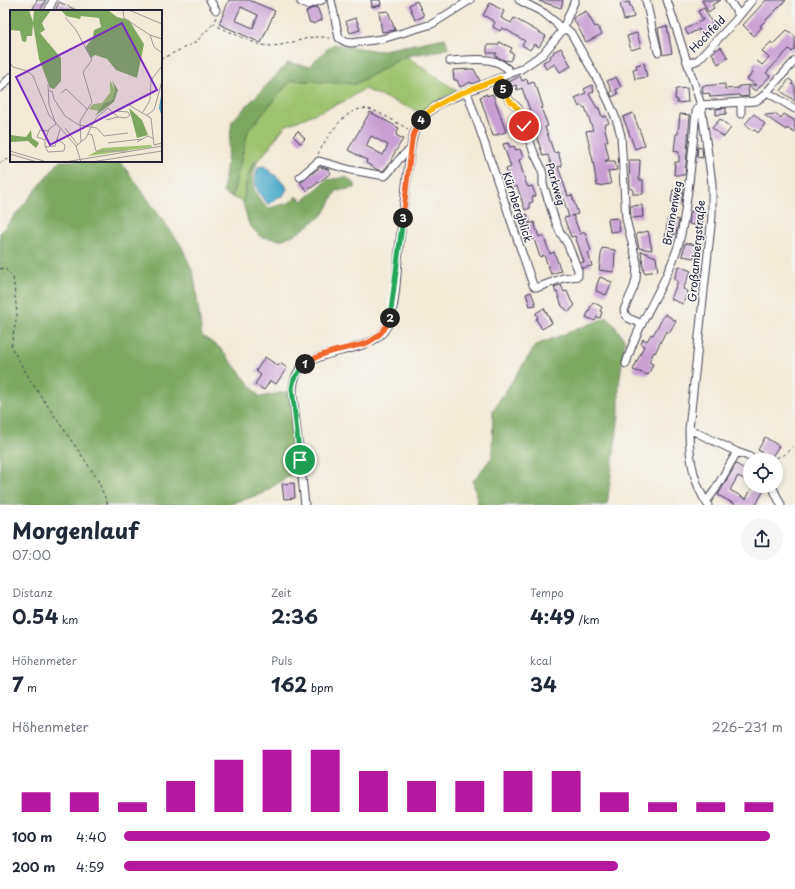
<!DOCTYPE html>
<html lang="de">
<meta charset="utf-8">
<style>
:root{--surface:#fff;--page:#f6f6f7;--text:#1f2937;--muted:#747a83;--accent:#b5179e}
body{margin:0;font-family:"Playpen Sans",sans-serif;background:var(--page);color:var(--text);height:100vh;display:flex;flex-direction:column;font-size:15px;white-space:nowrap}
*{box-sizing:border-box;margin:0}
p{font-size:13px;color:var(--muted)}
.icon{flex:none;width:22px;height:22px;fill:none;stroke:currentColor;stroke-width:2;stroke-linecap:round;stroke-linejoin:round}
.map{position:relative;height:505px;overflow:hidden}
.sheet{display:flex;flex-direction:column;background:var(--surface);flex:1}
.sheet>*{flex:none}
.tools{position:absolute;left:743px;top:453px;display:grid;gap:8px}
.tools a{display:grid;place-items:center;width:40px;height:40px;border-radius:50%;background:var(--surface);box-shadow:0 2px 6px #0003;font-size:20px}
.pin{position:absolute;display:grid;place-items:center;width:34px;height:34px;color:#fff;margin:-17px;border:2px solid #fff;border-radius:50%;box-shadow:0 1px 4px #0007}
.km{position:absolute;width:20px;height:20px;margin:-10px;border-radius:50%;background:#222;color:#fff;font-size:11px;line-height:20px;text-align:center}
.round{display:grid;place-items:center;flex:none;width:42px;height:42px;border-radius:21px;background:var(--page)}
.summary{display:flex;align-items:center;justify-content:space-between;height:68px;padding:0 12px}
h1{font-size:22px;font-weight:700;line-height:30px}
.stats{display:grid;grid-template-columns:repeat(3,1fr);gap:6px;height:68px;padding:4px 12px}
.stats div{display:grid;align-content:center}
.stats b{font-size:20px;font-weight:700}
.stats small{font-size:11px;font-weight:400}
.stats p{font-size:11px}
.chart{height:112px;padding:8px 12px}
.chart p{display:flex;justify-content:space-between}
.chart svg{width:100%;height:72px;margin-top:4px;stroke:var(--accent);stroke-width:6}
ul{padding:0 12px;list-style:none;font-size:13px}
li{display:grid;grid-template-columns:64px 48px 1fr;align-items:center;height:30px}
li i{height:10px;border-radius:5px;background:var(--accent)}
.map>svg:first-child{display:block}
</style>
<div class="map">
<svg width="795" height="505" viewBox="0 0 795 505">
<rect width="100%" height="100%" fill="#f6f6f2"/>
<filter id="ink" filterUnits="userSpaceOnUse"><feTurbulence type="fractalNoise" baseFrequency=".025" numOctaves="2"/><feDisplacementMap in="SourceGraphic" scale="8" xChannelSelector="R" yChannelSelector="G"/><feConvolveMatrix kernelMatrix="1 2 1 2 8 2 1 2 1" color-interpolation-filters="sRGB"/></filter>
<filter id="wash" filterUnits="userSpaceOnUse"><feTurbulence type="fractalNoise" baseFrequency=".012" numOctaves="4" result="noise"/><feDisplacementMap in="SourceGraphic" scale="16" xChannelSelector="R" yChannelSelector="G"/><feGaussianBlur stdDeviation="0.9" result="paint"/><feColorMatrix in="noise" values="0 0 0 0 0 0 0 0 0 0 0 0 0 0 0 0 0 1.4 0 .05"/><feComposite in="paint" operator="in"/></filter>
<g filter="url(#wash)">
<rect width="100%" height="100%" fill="#f3e9d7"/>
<path fill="#9ec26d" stroke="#607254" d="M 406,56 L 457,91 L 434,102 L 422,113 L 364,89 L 345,101 L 285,126 L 260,159 L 253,162 L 247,179 L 243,202 L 232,197 L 248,131 L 291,80 L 355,84 Z"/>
<path fill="#7ea860" stroke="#50654e" d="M 445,38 L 449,49 L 406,56 L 355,84 L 291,80 L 248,131 L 232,197 L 223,193 L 232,121 L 288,63 L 309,66 L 333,44 L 379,51 Z
M 60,161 L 120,161 L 181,245 L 194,275 L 202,336 L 219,347 L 260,397 L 290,391 L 299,470 L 261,494 L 227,505 L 0,505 L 0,233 Z
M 253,162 L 257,163 C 248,181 253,196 269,208 L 289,203 L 296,196 L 303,201 L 327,180 L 346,177 L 355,184 L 355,188 L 336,191 L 324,214 L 298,233 L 280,240 L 261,237 L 249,225 L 243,202 L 247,179 Z
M 608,317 L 625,340 L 619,385 L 619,415 L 607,505 L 478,505 L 473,481 L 492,457 L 493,410 L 536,345 Z"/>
<path fill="#4dabcb" stroke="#386683" d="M 264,166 L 285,184 L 287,189 L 283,196 L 276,198 L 269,205 C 256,192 252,184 258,167 Z"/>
<g id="blocks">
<path fill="#c79fd2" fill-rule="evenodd" d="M 37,0 L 46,0 L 40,11 L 32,11 Z
M 229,0 L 249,0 L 275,11 L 261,43 L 219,24 ZM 241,7 L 258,15 L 253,28 L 235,20 Z
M 371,0 L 380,0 L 381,5 L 372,7 Z
M 539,0 L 563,0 L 561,8 L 539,1 Z
M 702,0 L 721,0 L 712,5 L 714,8 L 708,12 Z
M 766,0 L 786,0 L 760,26 L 762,27 L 754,36 L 743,25 Z
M 417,1 L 424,16 L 415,20 L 409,5 Z
M 59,2 L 78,11 L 55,11 Z
M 629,2 L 630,6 L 631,6 L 634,17 L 624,20 L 620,4 Z
M 490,3 L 504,11 L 501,18 L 511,23 L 514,18 L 546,36 L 539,47 L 534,44 L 530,50 L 522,45 L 525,41 L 507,30 L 502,28 L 500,31 L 493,27 L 495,22 L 483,15 Z
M 317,7 L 322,20 L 313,24 L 312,22 L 310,23 L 306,12 L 308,11 L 308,10 Z
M 704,8 L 712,23 L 716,21 L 719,27 L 702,36 L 699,29 L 688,35 L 685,29 L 703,20 L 698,11 Z
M 388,11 L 395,30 L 382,32 L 379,12 Z
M 586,11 L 595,27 L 597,26 L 602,34 L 586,42 L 573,18 Z
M 356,18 L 360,30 L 350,33 L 346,21 Z
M 667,26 L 672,53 L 663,55 L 658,28 Z
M 787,30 L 795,36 L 795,49 L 792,52 L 789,49 L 768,71 L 766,73 L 770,76 L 756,91 L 748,86 L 749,96 L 740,97 L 739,95 L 710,97 L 709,93 L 703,94 L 702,86 L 725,84 L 725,89 L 739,88 L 739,86 L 756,85 L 747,79 L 753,72 L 751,70 L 753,67 L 752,66 L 757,61 L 762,65 L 769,58 L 762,51 L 771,42 L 773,44 Z
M 637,33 L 641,47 L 631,50 L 627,36 Z
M 499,42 L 512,48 L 510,52 L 514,54 L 510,61 L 507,60 L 506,61 L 495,56 L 497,53 L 487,53 L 487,45 L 498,45 Z
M 721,47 L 728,58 L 718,64 L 712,53 Z
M 561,48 L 571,66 L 560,72 L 555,64 L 546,69 L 543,62 L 551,58 L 550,56 L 554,53 L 553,52 Z
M 644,63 L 647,77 L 635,79 L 633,69 L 637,68 L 636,65 Z
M 474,69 L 480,81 L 472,84 L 471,82 L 460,87 L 457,80 L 454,80 L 453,70 Z
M 520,76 L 522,81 L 527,79 L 528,84 L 534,82 L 536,88 L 537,88 L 543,107 L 541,108 L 548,126 L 545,127 L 554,153 L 558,152 L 562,166 L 558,167 L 568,196 L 572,195 L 578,214 L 571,216 L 573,215 L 580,234 L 585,232 L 591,251 L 588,253 L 592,266 L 582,268 L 580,263 L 584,262 L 575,236 L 571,237 L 564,218 L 569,217 L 561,192 L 556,194 L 550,175 L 554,173 L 548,155 L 543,156 L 529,112 L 530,111 L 529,108 L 522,88 L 517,90 L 516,85 L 510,87 L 509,82 Z
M 616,77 L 621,87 L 616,90 L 618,94 L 612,97 L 610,92 L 612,91 L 607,81 Z
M 789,79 L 793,82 L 792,84 L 795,86 L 795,101 L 781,91 Z
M 592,85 L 594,91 L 589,94 L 597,108 L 599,108 L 602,117 L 606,116 L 609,123 L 604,125 L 608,141 L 605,141 L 609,159 L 605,161 L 615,161 L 617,170 L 608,171 L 611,184 L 597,186 L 593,161 L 586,131 L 593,130 L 585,107 L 583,108 L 582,105 L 579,107 L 575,98 L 586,93 L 584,89 Z
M 687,88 L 688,102 L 677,103 L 677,99 L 675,99 L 676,89 Z
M 487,94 L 487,96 L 493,94 L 506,132 L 493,136 L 480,97 Z
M 726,108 L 726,114 L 716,115 L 716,109 Z
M 370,112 L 399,128 L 396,135 L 403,139 L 391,159 L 392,160 L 383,171 L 378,170 L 366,163 L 367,160 L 348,150 ZM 371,136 L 388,145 L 383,155 L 366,146 Z
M 633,113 L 645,145 L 635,149 L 623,117 Z
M 680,114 L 690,115 L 685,175 L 674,175 L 675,162 L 679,162 L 679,152 L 674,151 L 676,134 L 678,134 Z
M 754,114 L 765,124 L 758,133 L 755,130 L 754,131 L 745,124 Z
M 776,114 L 781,118 L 784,114 L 795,121 L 795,133 L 787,128 L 786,130 L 764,115 Z
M 720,119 L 731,128 L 724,137 L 712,128 Z
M 298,131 L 305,139 L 300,143 L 293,136 Z
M 508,143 L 510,147 L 514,146 L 516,150 L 520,149 L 523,158 L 519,160 L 526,183 L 528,187 L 532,186 L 536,196 L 532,197 L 533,202 L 529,203 L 530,208 L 525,210 L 517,186 L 512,188 L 506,169 L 511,167 L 503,144 Z
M 698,147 L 702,148 L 703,158 L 697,157 Z
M 629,160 L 640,160 L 639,180 L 643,180 L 643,194 L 633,194 L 633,189 L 630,189 Z
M 320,167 L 328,169 L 331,173 L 307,191 L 300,182 L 303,181 Z
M 673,190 L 683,192 L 681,204 L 671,202 Z
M 642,205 L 643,217 L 631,218 L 630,206 Z
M 691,211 L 704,213 L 702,227 L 689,224 Z
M 527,214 L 530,224 L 534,222 L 539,237 L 543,235 L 550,254 L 554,252 L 561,271 L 551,274 L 544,255 L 540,257 L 534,239 L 530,240 L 522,216 Z
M 618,218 L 620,231 L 610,232 L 608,219 Z
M 668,218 L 679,220 L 676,234 L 673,234 L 673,239 L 665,238 Z
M 648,231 L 652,250 L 639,248 L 636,234 Z
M 685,243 L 697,245 L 694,258 L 682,256 Z
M 602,248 L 615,250 L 614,272 L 599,270 Z
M 641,251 L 656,257 L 658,271 L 644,273 Z
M 679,266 L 691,271 L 683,289 L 688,291 L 683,304 L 671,299 L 678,281 L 674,279 Z
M 600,277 L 612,282 L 606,295 L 596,291 L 597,284 Z
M 561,285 L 564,292 L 567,291 L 571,301 L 575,305 L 569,312 L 562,306 L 557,292 L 556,293 L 554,287 Z
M 531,292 L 536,305 L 530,306 L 526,294 Z
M 593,302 L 602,307 L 600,311 L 602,312 L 600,318 L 597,317 L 595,321 L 586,317 Z
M 544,308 L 552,323 L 542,329 L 536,319 L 538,318 L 536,313 Z
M 665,314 L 676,321 L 669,333 L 666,331 L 655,353 L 654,352 L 649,362 L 653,364 L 648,375 L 633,370 L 644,346 L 641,344 L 643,339 L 647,341 L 651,334 L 653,335 Z
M 265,357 L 278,366 L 280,363 L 287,368 L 276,384 L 270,381 L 264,390 L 255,384 L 261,375 L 256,371 Z
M 765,437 L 779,446 L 771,458 L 758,450 Z
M 736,464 L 750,472 L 750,482 L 738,476 L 730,490 L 746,499 L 753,486 L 766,486 L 756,505 L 736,505 L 718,495 Z
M 294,483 L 295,498 L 284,499 L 282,484 Z"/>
</g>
</g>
<g filter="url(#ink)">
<use href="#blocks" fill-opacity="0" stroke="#414052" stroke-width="1"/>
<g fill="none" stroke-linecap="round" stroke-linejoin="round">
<g stroke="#414052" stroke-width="9">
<path id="minor" d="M 210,0 L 216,10
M 300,0 L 301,2 L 307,5 L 322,0
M 331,0 L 339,38 L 346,42 L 351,43 L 382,39 L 432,24 L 470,0
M 519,0 L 544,13 L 555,22 L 562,31
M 646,0 L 652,28 L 658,52
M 667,0 L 701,105 L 712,183 L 712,216 L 689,429 C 689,454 693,484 708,505
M 729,0 L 739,15
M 48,11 L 53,0
M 564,27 L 571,33 C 588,64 614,103 621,136 L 626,219 L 637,263 L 636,279 L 634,287 L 624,310 L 625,314 L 628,318 L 642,324
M 450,61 C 470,60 498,54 511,73
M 688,64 L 698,60 L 735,21 L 752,0
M 0,88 L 11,77
M 467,92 L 533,285 L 535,287 L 539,287 L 563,278 L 578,276 L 578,270 L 570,250 L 567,243 L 560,232 L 556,223 L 543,184 L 543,175 L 541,167 L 534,153 L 519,111 L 518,108 L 509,100 L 500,78
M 767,92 L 795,109
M 741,102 L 741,114
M 300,177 L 319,161 L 351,170 L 385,176 C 396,166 397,158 410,150
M 626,364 C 637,324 663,290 676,252 C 682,236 684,220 686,204 C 691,173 693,143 696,112 L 697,108 L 701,105 L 756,101 L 762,97 L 795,61
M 689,429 L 737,452 L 748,456 L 754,460
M 772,486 L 781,505
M 706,502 L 715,490 L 737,452
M 305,505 L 293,395 C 290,341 361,361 384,331 C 396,315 396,281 398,260 C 402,220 406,180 412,140 L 414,133 L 424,116 L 440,103 L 521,69 L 543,54 L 562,31 L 575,0"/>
</g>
<path stroke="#414052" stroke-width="1" stroke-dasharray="3 3" stroke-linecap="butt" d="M 216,17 L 214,23 L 217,26 L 250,41 L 261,45 L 271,46 L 281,45 L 313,37 L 323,37 L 333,39
M 161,59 L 196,42 L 214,23
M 318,154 C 327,137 348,101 372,110 C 383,114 397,123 408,129
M 0,163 L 11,158
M 0,269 L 4,268 L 13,276 L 17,315 L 11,347 L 32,383 L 97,478 L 108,505
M 771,460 L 783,455 L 795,446"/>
<use href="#minor" stroke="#fff" stroke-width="7"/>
</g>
</g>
<g fill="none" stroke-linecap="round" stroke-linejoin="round" filter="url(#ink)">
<g stroke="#fff" stroke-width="8">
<path id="split-1" d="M 300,460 L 292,388 L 294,379 L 305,364"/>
</g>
<g stroke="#fff" stroke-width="8">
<path id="split-2" d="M 305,364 C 322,351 347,349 367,343 C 379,337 386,330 390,318"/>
</g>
<g stroke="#fff" stroke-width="8">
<path id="split-3" d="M 390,318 L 403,218"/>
</g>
<g stroke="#fff" stroke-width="8">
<path id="split-4" d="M 403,218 L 412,140 L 414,133 L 421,120"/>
</g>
<g stroke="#fff" stroke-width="8">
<path id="split-5" d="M 421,120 C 436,99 477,88 500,78 L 503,89"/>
</g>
<g stroke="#fff" stroke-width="8">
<path id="split-6" d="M 503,89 L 509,100 L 520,111 L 524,126"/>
</g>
<use href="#split-1" stroke="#22a559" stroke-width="5"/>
<use href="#split-2" stroke="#f0652b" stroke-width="5"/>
<use href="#split-3" stroke="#22a559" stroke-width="5"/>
<use href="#split-4" stroke="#f0652b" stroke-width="5"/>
<use href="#split-5" stroke="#f5b400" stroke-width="5"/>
<use href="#split-6" stroke="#f5b400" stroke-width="5"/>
</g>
<g text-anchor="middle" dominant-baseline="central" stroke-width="3" stroke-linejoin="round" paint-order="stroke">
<g font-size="11" fill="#22223b" stroke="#f6f6f2">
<text transform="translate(707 34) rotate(-46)">Hochfeld</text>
<text transform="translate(556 184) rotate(74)">Parkweg</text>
<text transform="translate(518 207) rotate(72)">Kürnbergblick</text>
<text transform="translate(672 213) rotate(-80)">Brunnenweg</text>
<text transform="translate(696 251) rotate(-85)">Großambergstraße</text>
</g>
</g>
<g transform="translate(10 10)">
<rect width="152" height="152" fill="#f3e9d7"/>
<path d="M 100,70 L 105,80 L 102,90 L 94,93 L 89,101 L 79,99 L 83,94 L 92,93 L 100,83 ZM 141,135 L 142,137 L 78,146 L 92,138 Z" fill="#9ec26d"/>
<path d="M 0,0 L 19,0 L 23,12 L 24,0 L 41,0 L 32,13 L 35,20 L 30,23 L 51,48 L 51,71 L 44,79 L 40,78 L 29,49 L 23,14 L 22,26 L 17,26 L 16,32 L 12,31 L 10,21 L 0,20 ZM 51,0 L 98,0 L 107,7 L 119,10 L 134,34 L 127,68 L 106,60 L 97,49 L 85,45 L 81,48 L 75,38 L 83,27 L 84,20 L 91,17 L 89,8 L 71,6 L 70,9 L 56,6 ZM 102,70 L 108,80 L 104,92 L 85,106 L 94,93 L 102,90 L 105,80 ZM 119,98 L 132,110 L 138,125 L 127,128 ZM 21,120 L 22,128 L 29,133 L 26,138 L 18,131 L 0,132 L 0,125 L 16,127 Z" fill="#7ea860"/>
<path fill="none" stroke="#4dabcb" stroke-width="2" d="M 152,104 L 150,98 L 152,86"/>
<path fill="none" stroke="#9f9999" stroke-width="1" d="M 113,0 L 114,8 L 140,25 L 152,29M 119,0 L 152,14M 55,7 L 66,20 L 82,50 L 73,62 L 82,92 L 70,111 L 71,132M 140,25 L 144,37 L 152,43M 0,53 L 3,57 L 17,61 L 23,66 L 39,105 L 66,136 L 71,152M 38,74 L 39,95 L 46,114 L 39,119 L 35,130 L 35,136 L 38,142 L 54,141 L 55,135 L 47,129M 39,81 L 42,81 L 44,89 L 55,106 L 69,115M 51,83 L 56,79 L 78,100M 117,94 L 141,108 L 144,135 L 152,133M 133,102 L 140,90 L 141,70 L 152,56M 103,103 L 105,101 L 118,102 L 120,105 L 116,108 L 108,107M 137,105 L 144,100 L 152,71M 69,115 L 81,117 L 87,107 L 98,98 L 108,107 L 96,110M 55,118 L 68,135M 78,124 L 82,125 L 86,141 L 117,141M 35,130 L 27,127 L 30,120 L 38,121M 127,132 L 138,126 L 144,129M 98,133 L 132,129M 66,136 L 76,128 L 81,117 L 87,118 L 94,126 L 118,123M 35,137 L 45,136 L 50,119M 0,141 L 37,152M 0,144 L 27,152M 55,152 L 152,136M 81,152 L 152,141"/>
<path fill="#7b2cbf" fill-opacity="0.15" stroke="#7b2cbf" stroke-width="2" d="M 112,13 L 147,80 L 40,135 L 6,67 Z"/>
<rect width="152" height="152" fill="none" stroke="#22223b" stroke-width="2"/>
</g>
</svg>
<div class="tools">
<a><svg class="icon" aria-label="locate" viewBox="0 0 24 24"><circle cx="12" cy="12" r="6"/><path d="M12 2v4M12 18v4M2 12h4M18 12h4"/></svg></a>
</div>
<div class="pin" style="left:300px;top:460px;background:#1e9e55"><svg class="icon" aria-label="arrive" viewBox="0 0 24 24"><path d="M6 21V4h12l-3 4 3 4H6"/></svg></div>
<div class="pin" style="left:524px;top:126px;background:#d93025"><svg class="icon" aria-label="check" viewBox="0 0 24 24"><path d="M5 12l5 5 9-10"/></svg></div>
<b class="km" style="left:305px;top:364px">1</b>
<b class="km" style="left:390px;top:318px">2</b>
<b class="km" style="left:403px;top:218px">3</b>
<b class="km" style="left:421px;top:120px">4</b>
<b class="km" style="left:503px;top:89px">5</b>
</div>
<section class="sheet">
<div class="summary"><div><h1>Morgenlauf</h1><p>07:00</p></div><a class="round"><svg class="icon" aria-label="share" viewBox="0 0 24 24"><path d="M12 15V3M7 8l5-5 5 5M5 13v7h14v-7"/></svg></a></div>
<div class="stats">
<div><p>Distanz</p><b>0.54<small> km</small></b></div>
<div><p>Zeit</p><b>2:36</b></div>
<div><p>Tempo</p><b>4:49<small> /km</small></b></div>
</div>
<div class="stats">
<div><p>Höhenmeter</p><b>7<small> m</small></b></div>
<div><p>Puls</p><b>162<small> bpm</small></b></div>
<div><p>kcal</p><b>34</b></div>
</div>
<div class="chart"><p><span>Höhenmeter</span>226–231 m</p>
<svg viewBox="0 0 160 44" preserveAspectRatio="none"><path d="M5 44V32M15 44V32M25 44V38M35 44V25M45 44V12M55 44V6M65 44V6M75 44V19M85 44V25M95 44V25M105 44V19M115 44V19M125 44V32M135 44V38M145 44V38M155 44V38"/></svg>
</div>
<ul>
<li><b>100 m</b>4:40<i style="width:98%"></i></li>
<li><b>200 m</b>4:59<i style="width:75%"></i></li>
</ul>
</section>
